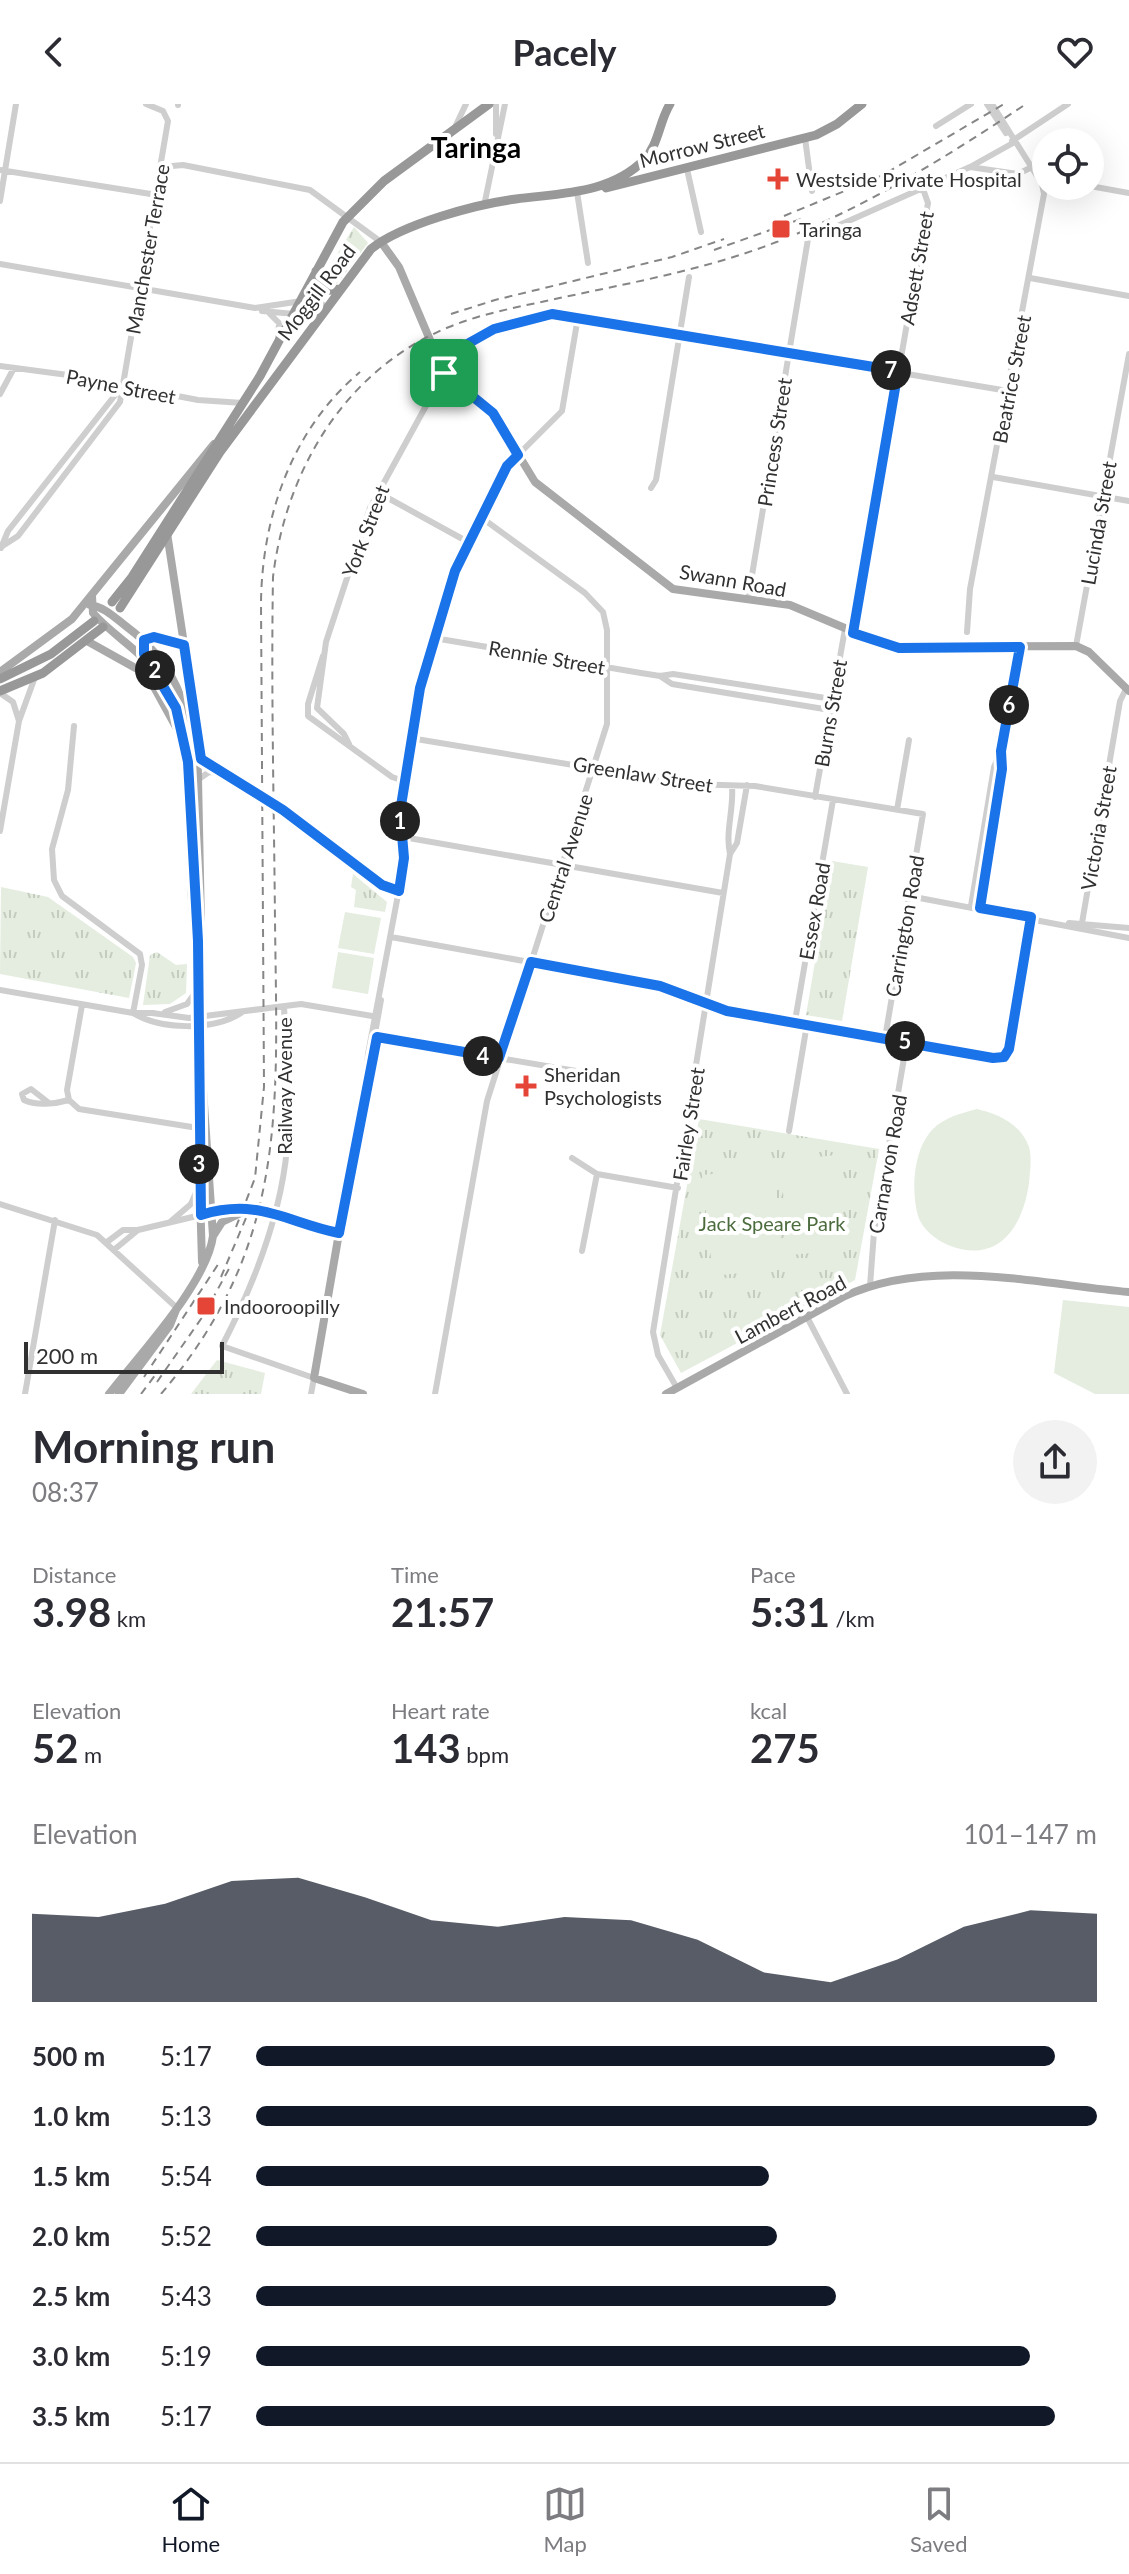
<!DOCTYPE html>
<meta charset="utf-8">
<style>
:root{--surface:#fff;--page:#f2f2f3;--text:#2b2b33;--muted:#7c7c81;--line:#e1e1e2;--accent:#111827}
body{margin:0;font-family:Lato,sans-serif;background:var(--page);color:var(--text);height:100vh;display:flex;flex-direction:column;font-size:30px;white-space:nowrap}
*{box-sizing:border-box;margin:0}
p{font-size:26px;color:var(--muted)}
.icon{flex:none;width:44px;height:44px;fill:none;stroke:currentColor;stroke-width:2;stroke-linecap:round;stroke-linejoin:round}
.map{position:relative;height:1290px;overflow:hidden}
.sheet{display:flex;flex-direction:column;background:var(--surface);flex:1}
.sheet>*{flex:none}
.fabs{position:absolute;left:1032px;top:24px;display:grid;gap:16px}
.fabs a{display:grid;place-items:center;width:72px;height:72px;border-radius:50%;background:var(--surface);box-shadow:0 8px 32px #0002;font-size:40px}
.scale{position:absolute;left:24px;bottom:20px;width:200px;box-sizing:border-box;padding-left:8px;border:4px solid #313131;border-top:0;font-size:22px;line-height:28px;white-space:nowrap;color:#313131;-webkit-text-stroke:6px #fff;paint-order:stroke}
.pin{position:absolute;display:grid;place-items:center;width:68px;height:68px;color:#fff;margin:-34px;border-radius:16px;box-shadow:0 4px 12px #0006}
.km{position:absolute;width:40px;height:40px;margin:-20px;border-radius:50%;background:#222;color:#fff;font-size:22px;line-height:40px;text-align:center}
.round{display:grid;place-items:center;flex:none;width:84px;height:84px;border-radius:42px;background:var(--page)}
.overview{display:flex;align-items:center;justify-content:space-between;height:136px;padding:0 32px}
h1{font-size:44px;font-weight:700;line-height:60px}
.stats{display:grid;grid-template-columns:repeat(3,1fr);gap:12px;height:136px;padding:8px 32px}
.stats div{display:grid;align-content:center}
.stats b{font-size:40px;font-weight:700}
.stats small{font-size:22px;font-weight:400}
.stats p{font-size:22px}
.chart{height:224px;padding:16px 32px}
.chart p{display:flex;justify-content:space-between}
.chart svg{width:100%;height:144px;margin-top:8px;fill:var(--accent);opacity:.7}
ul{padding:0 32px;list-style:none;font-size:26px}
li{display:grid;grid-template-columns:128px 96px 1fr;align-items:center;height:60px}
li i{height:20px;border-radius:10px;background:var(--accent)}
header{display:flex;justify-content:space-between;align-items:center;height:104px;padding:0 32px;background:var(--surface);font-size:36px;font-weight:700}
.tabs{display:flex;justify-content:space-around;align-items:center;height:112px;border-top:2px solid var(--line);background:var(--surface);font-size:22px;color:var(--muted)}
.tabs a{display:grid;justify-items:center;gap:4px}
.tabs .selected{color:var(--accent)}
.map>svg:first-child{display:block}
</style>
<header><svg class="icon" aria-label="back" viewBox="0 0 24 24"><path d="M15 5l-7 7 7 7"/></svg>Pacely<svg class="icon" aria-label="heart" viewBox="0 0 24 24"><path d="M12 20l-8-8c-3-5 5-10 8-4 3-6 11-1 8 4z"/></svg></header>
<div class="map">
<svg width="1129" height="1290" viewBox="0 0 1129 1290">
<defs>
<pattern id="grass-tufts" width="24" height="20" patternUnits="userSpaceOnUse" patternTransform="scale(2)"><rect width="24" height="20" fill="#e4eddf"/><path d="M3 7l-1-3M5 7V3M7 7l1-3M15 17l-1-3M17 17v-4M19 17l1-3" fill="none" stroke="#c4ccc0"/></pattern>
</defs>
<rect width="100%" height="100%" fill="#fff"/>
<path fill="url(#grass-tufts)" d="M 354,123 L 368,139 L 336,181 L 324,184 L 326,168 Z
M 832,757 L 868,763 L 842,917 L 806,911 Z
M 353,770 L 387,798 L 385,808 L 354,803 L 356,786 L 351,783 Z
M 1,783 L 48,793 L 133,853 L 136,859 L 129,894 L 0,870 Z
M 157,848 L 176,861 L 187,860 L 186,889 L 170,900 L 143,901 L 150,851 Z
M 699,1015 L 879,1045 L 855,1176 L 681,1269 L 660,1231 Z
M 217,1256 L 265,1269 L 261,1290 L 191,1290 Z"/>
<path fill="#e4eddf" d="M 345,808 L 381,814 L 374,850 L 338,844 Z
M 338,848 L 374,854 L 368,890 L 332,884 Z
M 977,1005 C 998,1010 1021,1020 1029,1043 C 1032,1054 1030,1068 1029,1079 C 1023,1123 998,1161 948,1141 C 936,1136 922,1125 918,1112 C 911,1087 913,1045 933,1025 C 945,1013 962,1009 977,1005 Z
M 836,1051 L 845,1146 L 789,1151 L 780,1057 Z
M 773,1064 L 783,1164 L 713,1172 L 702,1071 Z
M 1063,1196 L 1129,1203 L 1129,1290 L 1095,1290 L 1054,1269 Z"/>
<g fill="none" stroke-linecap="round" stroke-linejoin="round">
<path stroke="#cecece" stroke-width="6" d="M 987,0 L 1006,29
M 178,1 L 178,0
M 456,21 L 466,0
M 936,22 L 971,0
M 496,30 L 496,0
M 805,34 L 812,87
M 1012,37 L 1068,0
M 161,63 L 183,61 L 310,86 L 381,138
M 970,63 L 1018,70 L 1030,64
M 687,65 L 701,128
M 0,66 L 157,91
M 1090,82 L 1129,89
M 577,88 L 588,159
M 0,97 L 16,0
M 484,102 L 505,0
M 0,160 L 255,204 L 315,195 L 326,203
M 1030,174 L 1129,192
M 262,207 L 305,211 L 322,209
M 270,210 L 279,219 L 278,235
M 437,257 L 494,225 L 552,210 L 1008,287
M 0,262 L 68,271 L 198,296 L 243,299
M 0,290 L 14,264
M 993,373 L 1129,397
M 651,384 L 656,376 L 689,173
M 377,388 L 468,438
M 1,443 L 18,432 L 120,298 L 168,17 L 163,7 L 146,0
M 1,444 L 8,427 L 123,281
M 748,495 L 808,135 L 970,63 L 1013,39
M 967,528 L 970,485 L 1044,90 L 1042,80 L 992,0
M 853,529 L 928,99 L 923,85
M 434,534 L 641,569 L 660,572 L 673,570 L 832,595
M 1076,542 L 1129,250
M 323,552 L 308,600 L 308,612 L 392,673 L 404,677
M 660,572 L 672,580 L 830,606
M 0,589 L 13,598 L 19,617
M 74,622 L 68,686 L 52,745 L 54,776 L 62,792 L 140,850 L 142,861 L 133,909
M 410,634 L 688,680 L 755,682 L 923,710 L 885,934
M 349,640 L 344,630 L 317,604 L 326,538 L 370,404 L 444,269
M 199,652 L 220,669 L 276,701 L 382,781 L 399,787
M 199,675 L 209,668 L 220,669
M 815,693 L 845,525
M 897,706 L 909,636
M 0,727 L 19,617 L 35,573
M 403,733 L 723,789
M 730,750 L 737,739 L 747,681
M 909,792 L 1129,834
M 971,802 L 994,663 L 1001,647 L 1020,543
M 980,804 L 1002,665 L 1001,649
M 1069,819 L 1129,824
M 1082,819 L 1120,597 L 1126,585
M 391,833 L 651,880 L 727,907 L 999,955 L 1009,945 L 1031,813
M 0,886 L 133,909 L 154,909
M 284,902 C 286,949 291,997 287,1044 C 281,1111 253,1182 222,1242 L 314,1274 L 311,1290
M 165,908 L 187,900 L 197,886
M 133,909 C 161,926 213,927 241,909
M 152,909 L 189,914 L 301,900 L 378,913
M 795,917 L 833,696
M 374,933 L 588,969
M 365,981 L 368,950 L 404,759 L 400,708 L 412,618 L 428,552 L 463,448 L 507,362 L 562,307 L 578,213
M 69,996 L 67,986 L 82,901
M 49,999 L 31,985 L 22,990 L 24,996 C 36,1002 55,1000 69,996 L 79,1005 L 198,1024
M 789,1027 L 807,920
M 572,1054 L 597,1070 L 678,1084
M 0,1100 L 97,1131 L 177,1204
M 170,1118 L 191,1100 L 198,1084
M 339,1129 L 381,896
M 107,1138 L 123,1126 L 138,1126 L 201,1111
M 115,1145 L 138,1126
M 582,1147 L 597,1070
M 870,1182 L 874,1128 L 907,937
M 807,1213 L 847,1290
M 677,1284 L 658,1251 L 653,1228 L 730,750 C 725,728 734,705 732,682
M 25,1290 L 55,1116
M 435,1290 L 487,997 L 607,620 L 607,526 L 603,508 L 585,489 L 482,414"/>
<path stroke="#a9a9a9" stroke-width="8" d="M 381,138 L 399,163 L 444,269 L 493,309 L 535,378 L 673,485 L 790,501 L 890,543 L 1076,542 L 1089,548 L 1129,587
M 92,492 L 93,509 C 113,532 141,546 159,573 C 211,647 179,751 197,833
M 90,501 C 105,503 115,514 127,523 C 174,558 190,602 193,659
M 144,536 L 154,533 L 184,541
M 87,537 L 139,566 L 154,583 L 181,632
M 0,568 L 72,515 L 214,340
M 201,978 L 197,991 L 202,1158
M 201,1111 L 218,1107 L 271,1108 L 339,1129 L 314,1274 L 363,1290
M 213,1132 L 222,1118 L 241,1109
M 109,1290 C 139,1251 207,1179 213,1132 L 198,912 L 201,820 L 197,625 L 167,429
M 119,1290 L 170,1221 L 176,1206
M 666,1290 L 843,1193 C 929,1152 1038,1180 1129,1188"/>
<path stroke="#989898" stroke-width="9" d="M 606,84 L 816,31 L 837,20 L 862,0
M 316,167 L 322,187 L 340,185
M 112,498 L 132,473 L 260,272 L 343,118 L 384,77 L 489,0
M 120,504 L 220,348 L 371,145 C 402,120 477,100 516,95 C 561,89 610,90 644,56 C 659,40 659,18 670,0
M 0,575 L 51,550 L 94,517
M 0,587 L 43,569 L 103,523"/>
<path stroke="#868686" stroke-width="2" stroke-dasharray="8 6" stroke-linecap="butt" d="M 784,112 L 881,72 L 1004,0
M 714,146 L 801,115
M 451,210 L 495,196 L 672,153 L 724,135
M 236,1123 L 255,1074 L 264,983 L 261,499 C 262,412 292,325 360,268
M 221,1173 L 246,1114
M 144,1273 L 219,1159
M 157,1278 L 203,1212 L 230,1163
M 141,1290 L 159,1266
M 161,1290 C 289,1139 277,1003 275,817 C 274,702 271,587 273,473 C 286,365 346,265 449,223 C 483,209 519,203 555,195 C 625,180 698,167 766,142 C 858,108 945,54 1026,0"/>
</g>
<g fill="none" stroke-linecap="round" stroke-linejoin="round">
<g stroke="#fff" stroke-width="16">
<path id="route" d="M 552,210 L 898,267 L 853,529 L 899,544 L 1020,543 L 1001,647 L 1002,665 L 980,804 L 1031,813 L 1009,945 L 1004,953 L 993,954 L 727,907 L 660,882 L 531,858 L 499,954 L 377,933 L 339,1129 C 288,1119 259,1093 201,1111 L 198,837 L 188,658 L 176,604 L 144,550 L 144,536 L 154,533 L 184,541 L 201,655 L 283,706 L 382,781 L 399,787 L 404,754 L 400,708 L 420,584 L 455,467 L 507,362 L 518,351 L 493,309 L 444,269 L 437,257 L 494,225 Z"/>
</g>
<use href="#route" stroke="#1a73e8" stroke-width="10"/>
</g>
<g fill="#e44537" stroke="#fff" stroke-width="3">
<path d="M774 63h8v8h8v8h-8v8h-8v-8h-8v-8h8z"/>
<rect x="771" y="115" width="20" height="20" rx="4"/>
<path d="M522 970h8v8h8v8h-8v8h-8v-8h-8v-8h8z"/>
<rect x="196" y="1192" width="20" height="20" rx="4"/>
</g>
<g text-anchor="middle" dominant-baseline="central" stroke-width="8" stroke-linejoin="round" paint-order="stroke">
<g font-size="20" fill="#313131" stroke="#fff">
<text transform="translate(702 41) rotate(-14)">Morrow Street</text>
<text transform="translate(147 145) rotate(-80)">Manchester Terrace</text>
<text transform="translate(916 164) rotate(-80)">Adsett Street</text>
<text transform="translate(316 188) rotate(-53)">Moggill Road</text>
<text transform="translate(1011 275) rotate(-79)">Beatrice Street</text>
<text transform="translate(121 282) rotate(11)">Payne Street</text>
<text transform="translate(774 338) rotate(-81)">Princess Street</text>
<text transform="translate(1098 419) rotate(-80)">Lucinda Street</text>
<text transform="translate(365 427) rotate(-69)">York Street</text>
<text transform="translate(733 476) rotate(10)">Swann Road</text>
<text transform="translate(547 553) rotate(10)">Rennie Street</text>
<text transform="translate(830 609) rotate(-80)">Burns Street</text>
<text transform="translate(643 670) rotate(9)">Greenlaw Street</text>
<text transform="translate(1098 724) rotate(-80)">Victoria Street</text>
<text transform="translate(565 754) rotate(-72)">Central Avenue</text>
<text transform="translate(814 807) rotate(-80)">Essex Road</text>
<text transform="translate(904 822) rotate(-80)">Carrington Road</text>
<text transform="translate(284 982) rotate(-90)">Railway Avenue</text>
<text transform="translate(688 1020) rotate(-81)">Fairley Street</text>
<text transform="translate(887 1060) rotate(-80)">Carnarvon Road</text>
<text transform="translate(790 1205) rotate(-28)">Lambert Road</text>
</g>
<g font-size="20" fill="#313131" stroke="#fff" text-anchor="start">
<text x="796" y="75">Westside Private Hospital</text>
<text x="799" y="125">Taringa</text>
<text x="544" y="970">Sheridan<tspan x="544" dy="23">Psychologists</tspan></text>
<text x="224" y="1202">Indooroopilly</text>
</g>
<g font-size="20" fill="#4c6c3e" stroke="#fff">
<text x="772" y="1119">Jack Speare Park</text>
</g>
<g font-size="28" font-weight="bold" fill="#000" stroke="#fff">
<text x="476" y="43">Taringa</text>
</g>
</g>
</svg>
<div class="fabs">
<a><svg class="icon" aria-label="locate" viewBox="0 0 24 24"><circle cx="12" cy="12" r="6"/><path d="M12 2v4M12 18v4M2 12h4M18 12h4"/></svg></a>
</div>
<div class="scale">200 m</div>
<div class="pin" style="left:444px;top:269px;background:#1e9e55"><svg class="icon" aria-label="arrive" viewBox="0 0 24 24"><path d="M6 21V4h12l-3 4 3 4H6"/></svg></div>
<b class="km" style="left:400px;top:717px">1</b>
<b class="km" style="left:155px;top:566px">2</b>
<b class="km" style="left:199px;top:1060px">3</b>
<b class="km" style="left:483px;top:952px">4</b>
<b class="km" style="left:905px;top:937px">5</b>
<b class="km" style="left:1009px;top:601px">6</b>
<b class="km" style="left:891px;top:266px">7</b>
</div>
<section class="sheet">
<div class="overview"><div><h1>Morning run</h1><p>08:37</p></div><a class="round"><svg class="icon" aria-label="share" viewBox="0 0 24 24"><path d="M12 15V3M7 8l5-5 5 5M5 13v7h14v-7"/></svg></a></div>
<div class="stats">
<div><p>Distance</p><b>3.98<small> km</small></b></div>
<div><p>Time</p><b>21:57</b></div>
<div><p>Pace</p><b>5:31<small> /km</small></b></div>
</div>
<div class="stats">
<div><p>Elevation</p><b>52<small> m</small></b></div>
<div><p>Heart rate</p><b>143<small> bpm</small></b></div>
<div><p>kcal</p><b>275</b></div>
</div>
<div class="chart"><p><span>Elevation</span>101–147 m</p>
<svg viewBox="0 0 160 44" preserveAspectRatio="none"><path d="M0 44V17L10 18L20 14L30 7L40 6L50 12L60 19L70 21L80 18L90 19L100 25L110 35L120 38L130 31L140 21L150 16L160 17V44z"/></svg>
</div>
<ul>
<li><b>500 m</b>5:17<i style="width:95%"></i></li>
<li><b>1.0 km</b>5:13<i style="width:100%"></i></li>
<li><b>1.5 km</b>5:54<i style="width:61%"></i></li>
<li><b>2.0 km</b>5:52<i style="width:62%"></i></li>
<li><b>2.5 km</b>5:43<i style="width:69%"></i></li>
<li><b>3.0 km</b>5:19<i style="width:92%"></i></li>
<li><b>3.5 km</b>5:17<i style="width:95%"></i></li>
</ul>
</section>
<nav class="tabs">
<a class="selected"><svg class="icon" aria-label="home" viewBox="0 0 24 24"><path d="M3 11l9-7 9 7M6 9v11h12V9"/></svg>Home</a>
<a><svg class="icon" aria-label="map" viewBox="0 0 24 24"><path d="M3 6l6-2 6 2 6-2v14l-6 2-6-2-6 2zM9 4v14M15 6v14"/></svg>Map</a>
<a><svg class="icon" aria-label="saved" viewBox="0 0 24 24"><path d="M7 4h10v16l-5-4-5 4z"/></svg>Saved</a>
</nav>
